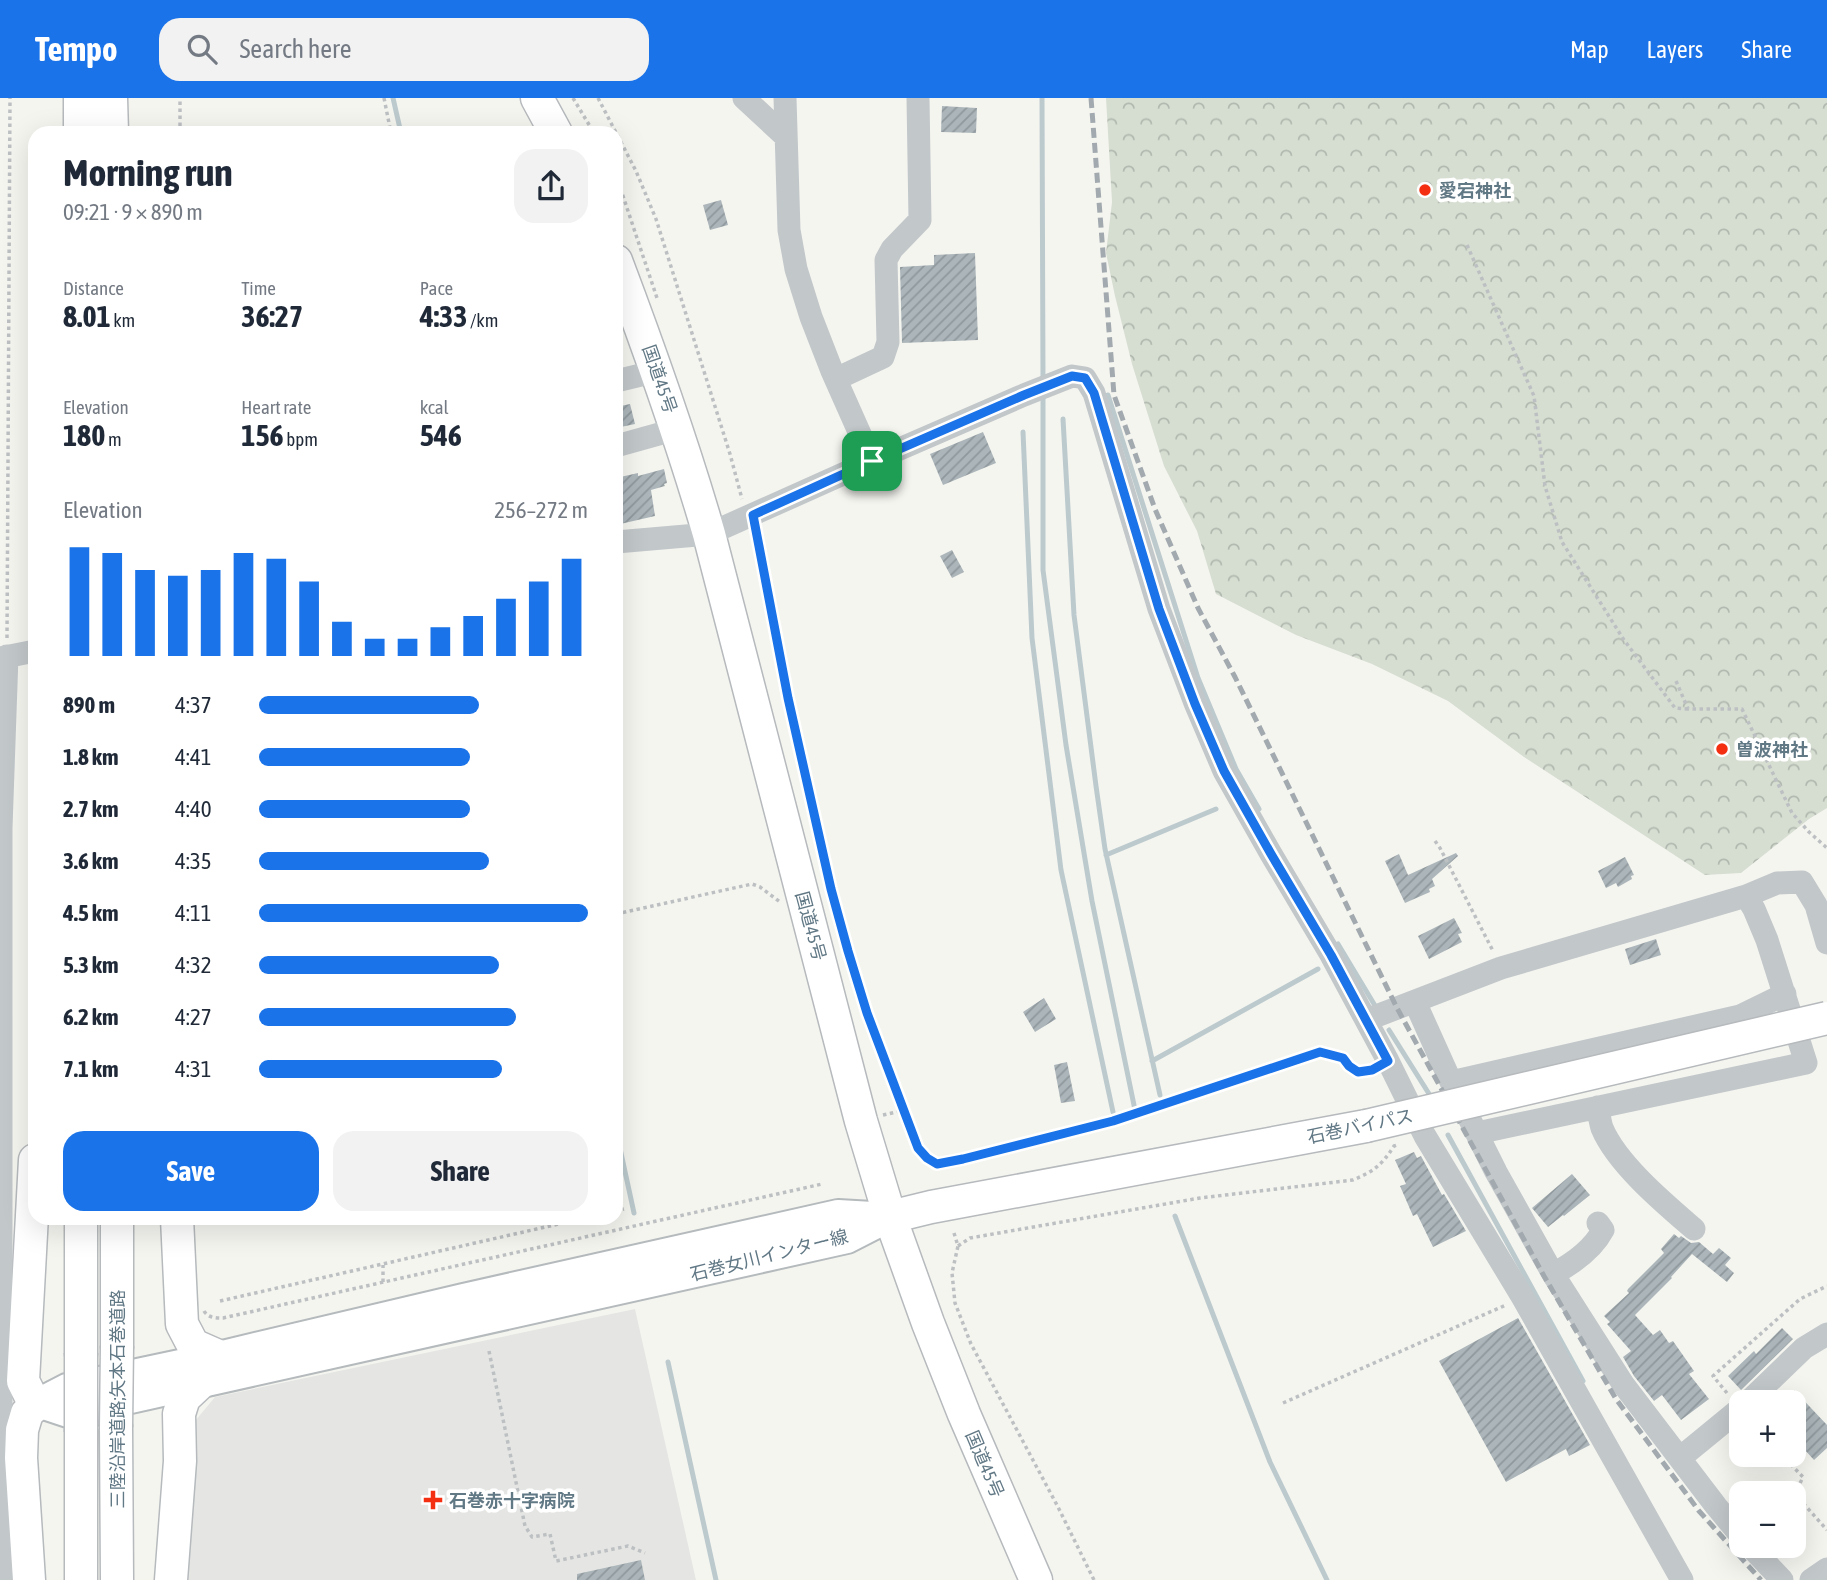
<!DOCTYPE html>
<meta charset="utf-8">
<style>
:root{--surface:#fff;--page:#f2f2f3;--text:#1f2937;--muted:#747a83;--accent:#1a73e8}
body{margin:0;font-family:"Asap Condensed","Noto Sans JP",sans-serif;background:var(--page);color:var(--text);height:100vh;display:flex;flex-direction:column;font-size:26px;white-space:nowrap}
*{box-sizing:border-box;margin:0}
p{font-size:23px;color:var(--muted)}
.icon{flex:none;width:38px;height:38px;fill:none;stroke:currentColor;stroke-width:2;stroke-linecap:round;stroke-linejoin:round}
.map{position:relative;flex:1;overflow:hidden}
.details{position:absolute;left:28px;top:28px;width:595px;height:1099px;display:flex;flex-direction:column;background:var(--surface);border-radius:21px;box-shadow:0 7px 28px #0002}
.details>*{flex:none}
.tools{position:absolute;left:1729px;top:1292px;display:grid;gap:14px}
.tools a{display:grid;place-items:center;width:77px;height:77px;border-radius:14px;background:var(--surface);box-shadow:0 7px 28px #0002;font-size:35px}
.pin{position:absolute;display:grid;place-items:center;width:60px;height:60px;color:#fff;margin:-30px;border-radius:14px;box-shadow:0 4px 10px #0006}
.round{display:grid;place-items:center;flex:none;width:74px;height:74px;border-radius:21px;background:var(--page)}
.headline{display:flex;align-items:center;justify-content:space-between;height:119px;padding:0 35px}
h1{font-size:38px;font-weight:700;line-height:52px}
.metrics{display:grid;grid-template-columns:repeat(3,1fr);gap:10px;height:119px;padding:7px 35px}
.metrics div{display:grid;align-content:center}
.metrics b{font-size:30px;font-weight:700}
.metrics small{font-size:19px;font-weight:400}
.metrics p{font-size:19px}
.chart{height:196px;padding:14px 35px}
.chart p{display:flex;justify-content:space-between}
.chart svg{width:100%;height:126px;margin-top:7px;stroke:var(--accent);stroke-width:6}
.action{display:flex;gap:14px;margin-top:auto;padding:14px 35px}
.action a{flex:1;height:80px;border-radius:21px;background:var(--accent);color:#fff;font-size:28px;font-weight:700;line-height:80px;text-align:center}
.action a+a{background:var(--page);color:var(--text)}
ul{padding:0 35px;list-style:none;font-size:23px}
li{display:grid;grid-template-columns:112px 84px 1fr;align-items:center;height:52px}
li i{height:18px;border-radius:9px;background:var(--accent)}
header{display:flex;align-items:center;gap:42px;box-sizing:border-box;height:98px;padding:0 35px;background:var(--accent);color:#fff}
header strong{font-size:33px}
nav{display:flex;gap:38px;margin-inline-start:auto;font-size:24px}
.search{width:490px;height:63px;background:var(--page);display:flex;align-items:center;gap:18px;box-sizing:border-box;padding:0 24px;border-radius:21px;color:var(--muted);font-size:26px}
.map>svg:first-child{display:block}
</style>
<header>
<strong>Tempo</strong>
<div class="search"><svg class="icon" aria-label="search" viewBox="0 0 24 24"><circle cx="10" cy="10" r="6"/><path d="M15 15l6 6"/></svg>Search here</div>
<nav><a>Map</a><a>Layers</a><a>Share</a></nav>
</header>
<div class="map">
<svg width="1827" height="1482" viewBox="0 0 1827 1482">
<defs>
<pattern id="forest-crowns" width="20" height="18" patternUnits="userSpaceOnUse" patternTransform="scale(1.75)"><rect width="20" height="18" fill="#d6ddd1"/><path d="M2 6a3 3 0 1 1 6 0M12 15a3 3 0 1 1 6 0" fill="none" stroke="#b1b8af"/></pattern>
<pattern id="building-hatch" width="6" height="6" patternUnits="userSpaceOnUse" patternTransform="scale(1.75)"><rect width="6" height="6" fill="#acb6ba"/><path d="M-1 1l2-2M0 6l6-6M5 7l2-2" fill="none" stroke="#8f999d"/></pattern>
</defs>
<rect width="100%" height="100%" fill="#f5f5f0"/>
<path fill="#e5e6e4" d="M 635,1211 L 696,1482 L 181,1482 L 195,1323 L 215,1299 Z"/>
<path fill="url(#forest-crowns)" d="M 1106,0 L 1827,0 L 1827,710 L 1809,721 L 1741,775 L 1705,777 L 1524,659 L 1448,603 L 1372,566 L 1296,537 L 1216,496 L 1197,433 L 1164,368 L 1132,266 L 1115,198 L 1106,155 L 1112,104 Z"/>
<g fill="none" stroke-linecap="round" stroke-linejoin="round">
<path stroke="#bccace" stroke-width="5" d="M 393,0 L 401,35
M 1042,0 L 1043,284
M 1043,297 L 1043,472 L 1066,647 L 1092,803 L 1135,1012
M 1108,297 L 1198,580 L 1236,671 L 1259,711
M 1063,321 L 1074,517 L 1096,688 L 1105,751 L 1160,997
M 1023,334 L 1032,540 L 1061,772 L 1113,1014
M 1106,757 L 1216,711
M 1338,846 L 1377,911
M 1389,932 L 1431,999
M 1152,963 L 1318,871
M 616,1032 L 634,1115
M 1448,1037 L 1583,1283
M 1175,1118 L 1270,1364 L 1327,1482
M 668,1264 L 716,1482"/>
</g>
<path fill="url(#building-hatch)" d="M 942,8 L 977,10 L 976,35 L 941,34 Z
M 721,102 L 728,127 L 710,132 L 703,107 Z
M 975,155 L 978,242 L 902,245 L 900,169 L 934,167 L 934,157 Z
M 630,306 L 635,326 L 616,330 L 616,309 Z
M 983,334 L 996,365 L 943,387 L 930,356 Z
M 664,371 L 667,385 L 664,386 L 665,388 L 651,392 L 655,418 L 616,427 L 616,380 L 638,375 L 638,378 Z
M 952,452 L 964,474 L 952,480 L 940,458 Z
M 1456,755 L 1458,758 L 1432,781 L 1435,788 L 1429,791 L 1430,794 L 1405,805 L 1385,763 L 1399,756 L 1408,777 Z
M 1625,759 L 1634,777 L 1631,778 L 1632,781 L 1618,789 L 1616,785 L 1606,790 L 1598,773 Z
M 1454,820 L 1462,835 L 1458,836 L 1462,844 L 1429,861 L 1418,838 Z
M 1656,841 L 1661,857 L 1630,867 L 1625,851 Z
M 1044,900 L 1056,921 L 1035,934 L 1023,914 Z
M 1067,964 L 1075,1003 L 1061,1005 L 1054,967 Z
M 1414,1054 L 1417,1060 L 1421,1058 L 1442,1097 L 1444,1096 L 1466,1133 L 1433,1149 L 1417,1116 L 1413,1118 L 1400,1088 L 1406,1086 L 1395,1062 Z
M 1572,1076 L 1590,1097 L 1564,1118 L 1563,1117 L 1548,1129 L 1532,1110 Z
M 1674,1136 L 1679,1140 L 1681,1138 L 1691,1145 L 1699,1144 L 1713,1156 L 1719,1150 L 1731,1160 L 1725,1167 L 1734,1175 L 1727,1184 L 1692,1156 L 1671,1179 L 1672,1180 L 1635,1217 L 1653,1237 L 1660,1232 L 1669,1245 L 1673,1243 L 1694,1273 L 1689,1276 L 1709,1301 L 1681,1322 L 1662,1297 L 1654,1303 L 1634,1278 L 1623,1259 L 1631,1253 L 1607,1226 L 1610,1224 L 1604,1218 L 1629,1195 L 1627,1193 L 1628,1191 L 1664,1155 L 1661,1151 Z
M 1518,1220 L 1590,1347 L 1569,1358 L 1566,1351 L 1506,1384 L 1439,1263 Z
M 1782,1230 L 1793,1241 L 1741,1292 L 1728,1278 L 1754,1253 L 1756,1256 Z
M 1794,1292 L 1827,1327 L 1827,1350 L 1814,1362 L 1794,1340 Z
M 641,1462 L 645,1482 L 577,1482 L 577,1476 Z"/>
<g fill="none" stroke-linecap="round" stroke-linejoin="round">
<g stroke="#b5babd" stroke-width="32">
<path id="major" d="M 38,1305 L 68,1315 L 847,1141 L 890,1119
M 38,1305 L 67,1290 L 218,1258 L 463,1200 L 838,1116 L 890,1119"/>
</g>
<g stroke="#b6babd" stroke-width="35">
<path id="highway" d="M 111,0 L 112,35
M 537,0 L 556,35
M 80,35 L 80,0
M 616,163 C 650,253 682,343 709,436 L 861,1023 L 890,1119 L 928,1225 L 964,1316 L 1036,1482
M 890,1119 L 931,1109 L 1366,1028
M 81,1120 L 81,1255
M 177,1120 L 182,1226 L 193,1247 L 218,1258
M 117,1248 L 117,1120
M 116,1329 L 117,1482
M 81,1334 L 81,1482
M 29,1482 L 21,1360 L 22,1332 L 27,1315 L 38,1305 L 30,1297 L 23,1283 L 35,1062
M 171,1482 L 180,1363 L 179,1316 L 184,1300 L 201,1284"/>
</g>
<path stroke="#bdc0c2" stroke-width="3.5" stroke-dasharray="3.5 3.5" stroke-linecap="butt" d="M 384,0 L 391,35
M 573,0 L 594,35
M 598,0 L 636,73 L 656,121 L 730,356 L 742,401
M 180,35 L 180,0
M 616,77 L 658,203
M 1467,147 L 1534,298 L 1545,388 L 1562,444 L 1624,542 L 1675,610 L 1688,611
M 757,435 L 788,600 L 831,791 L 848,853 L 867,915 L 918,1050 L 927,1060 L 937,1066 L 963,1061 L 1113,1023 L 1320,954 L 1343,960 L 1349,968 L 1358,974 L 1371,972
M 7,540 L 10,0
M 1676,583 L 1688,611 L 1742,611 L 1792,715 L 1809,734 L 1827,750
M 1435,743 L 1440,750 L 1493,853
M 616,816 L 752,786 L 760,789 L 780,804
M 883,1017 L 905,1012
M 616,1113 L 624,1111
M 954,1135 L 958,1148 L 952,1175 L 955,1205 L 971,1246 L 1058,1409 L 1094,1482
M 958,1148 L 970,1140 L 1200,1100 L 1353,1082 C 1374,1073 1381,1068 1394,1048 L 1397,1047
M 383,1184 L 383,1167
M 220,1203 L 585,1120
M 204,1213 C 208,1220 216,1220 223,1220 L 822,1086
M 489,1253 L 525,1428 L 532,1439 L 550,1436 L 556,1463 L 628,1448 L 645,1455
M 1727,1295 L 1713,1278 L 1800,1201 L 1827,1188
M 1283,1305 L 1506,1207
M 1781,1356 L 1803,1379 L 1795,1396 L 1827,1432"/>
<path stroke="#c2c7ca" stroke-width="23" d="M 744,0 L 786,39
M 785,0 L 789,132 L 796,171 L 811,219 L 832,273 L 872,363
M 836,281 L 883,259 L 888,244 L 886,162 L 892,151 L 920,122 L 918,0
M 616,283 L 645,276 L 656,270
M 616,348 L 677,331
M 616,444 L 709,436 L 872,363 L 1024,297 L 1072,278 L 1085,280 L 1094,295 L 1159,511 L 1195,605 L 1224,673 L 1271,756 L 1331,857 L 1388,963 L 1425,1038 L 1523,1200 L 1682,1482
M 0,560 L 35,553
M 1415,904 L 1451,984 L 1496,1074 L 1553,1176 L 1623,1286 L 1716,1408 L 1741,1438
M 1366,922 L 1501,870 L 1746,798 L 1777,785 L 1802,784 L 1816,807 L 1827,845
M 1451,984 L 1740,918 L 1785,896
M 1598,1009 C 1599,1016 1600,1024 1602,1030 C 1617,1066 1665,1106 1694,1131
M 1477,1035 L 1806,965 L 1767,842 L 1754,811 L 1746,798
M 1553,1176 C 1572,1166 1593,1151 1603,1132 L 1598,1125
M 1748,1304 L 1804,1250 L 1827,1236
M 1680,1360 L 1741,1310
M 1749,1447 L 1782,1482
M 3,1482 L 1,1368 L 1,730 L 7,558
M 1811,1482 L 1827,1471"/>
<use href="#major" stroke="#fff" stroke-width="28"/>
<use href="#highway" stroke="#fff" stroke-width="32"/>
<path stroke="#a2aaaf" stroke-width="5" stroke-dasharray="10 5" stroke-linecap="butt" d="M 1091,0 L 1114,297 L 1155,411 L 1198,510 L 1235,579 L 1397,910 L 1544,1178 L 1616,1301 L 1699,1413 L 1761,1482"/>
<g stroke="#b6babd" stroke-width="35" stroke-linecap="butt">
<path id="highway-bridge" d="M 1366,1028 L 1827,920
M 116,1329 L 117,1248
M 81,1334 L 81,1255"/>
</g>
<use href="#highway-bridge" stroke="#fff" stroke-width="32"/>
</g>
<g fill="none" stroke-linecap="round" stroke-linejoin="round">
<g stroke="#fff" stroke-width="14">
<path id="route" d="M 1072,278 L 1085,280 L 1094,295 L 1159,511 L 1195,606 L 1224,673 L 1271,756 L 1331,857 L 1388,963 L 1372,972 L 1358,974 L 1349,968 L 1343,960 L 1320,954 L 1113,1023 L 963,1061 L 937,1066 L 927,1060 L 918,1050 L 867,915 L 848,853 L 831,791 L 788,600 L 753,417 L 872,363 L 1024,297 Z"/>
</g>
<use href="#route" stroke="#1a73e8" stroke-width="9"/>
</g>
<g fill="#f42f11" stroke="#fff" stroke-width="2.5">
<circle cx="1425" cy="92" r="7"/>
<circle cx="1722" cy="651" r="7"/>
<path d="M429.5 1391.5h7v7h7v7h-7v7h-7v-7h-7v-7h7z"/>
</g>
<g text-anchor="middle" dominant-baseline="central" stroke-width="7" stroke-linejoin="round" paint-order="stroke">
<g font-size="18" font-weight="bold" fill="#617885" stroke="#fff" text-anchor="start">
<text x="1439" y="92">愛宕神社</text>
<text x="1736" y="651">曽波神社</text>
<text x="449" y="1402">石巻赤十字病院</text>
</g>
<g font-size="18" fill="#617885" stroke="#fff">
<text transform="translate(660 281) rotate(71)">国道45号</text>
<text transform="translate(811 828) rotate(75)">国道45号</text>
<text transform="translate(1360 1028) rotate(-12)">石巻バイパス</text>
<text transform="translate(769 1157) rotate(-14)">石巻女川インター線</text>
<text transform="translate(117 1301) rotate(-90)">三陸沿岸道路;矢本石巻道路</text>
<text transform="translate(985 1366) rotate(67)">国道45号</text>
</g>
</g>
</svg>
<div class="tools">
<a>+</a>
<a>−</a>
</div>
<div class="pin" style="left:872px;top:363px;background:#1e9e55"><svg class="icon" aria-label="arrive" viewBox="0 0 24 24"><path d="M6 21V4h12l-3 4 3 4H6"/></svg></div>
<section class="details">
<div class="headline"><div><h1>Morning run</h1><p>09:21 · 9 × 890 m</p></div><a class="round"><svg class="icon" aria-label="share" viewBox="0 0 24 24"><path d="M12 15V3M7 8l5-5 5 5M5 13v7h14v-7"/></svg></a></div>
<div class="metrics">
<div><p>Distance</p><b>8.01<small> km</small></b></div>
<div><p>Time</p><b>36:27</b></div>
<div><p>Pace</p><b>4:33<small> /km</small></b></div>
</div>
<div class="metrics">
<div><p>Elevation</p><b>180<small> m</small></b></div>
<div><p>Heart rate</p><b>156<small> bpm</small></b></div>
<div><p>kcal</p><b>546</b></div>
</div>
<div class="chart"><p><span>Elevation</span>256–272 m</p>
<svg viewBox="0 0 160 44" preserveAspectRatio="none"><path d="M5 44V6M15 44V8M25 44V14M35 44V16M45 44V14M55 44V8M65 44V10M75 44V18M85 44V32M95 44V38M105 44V38M115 44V34M125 44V30M135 44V24M145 44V18M155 44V10"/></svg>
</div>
<ul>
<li><b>890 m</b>4:37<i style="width:67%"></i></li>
<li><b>1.8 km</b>4:41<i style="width:64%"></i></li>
<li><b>2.7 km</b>4:40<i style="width:64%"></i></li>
<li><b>3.6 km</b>4:35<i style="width:70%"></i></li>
<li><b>4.5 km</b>4:11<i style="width:100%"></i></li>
<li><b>5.3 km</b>4:32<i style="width:73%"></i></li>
<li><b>6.2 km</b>4:27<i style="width:78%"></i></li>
<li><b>7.1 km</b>4:31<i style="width:74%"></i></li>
</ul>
<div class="action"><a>Save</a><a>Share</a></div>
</section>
</div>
